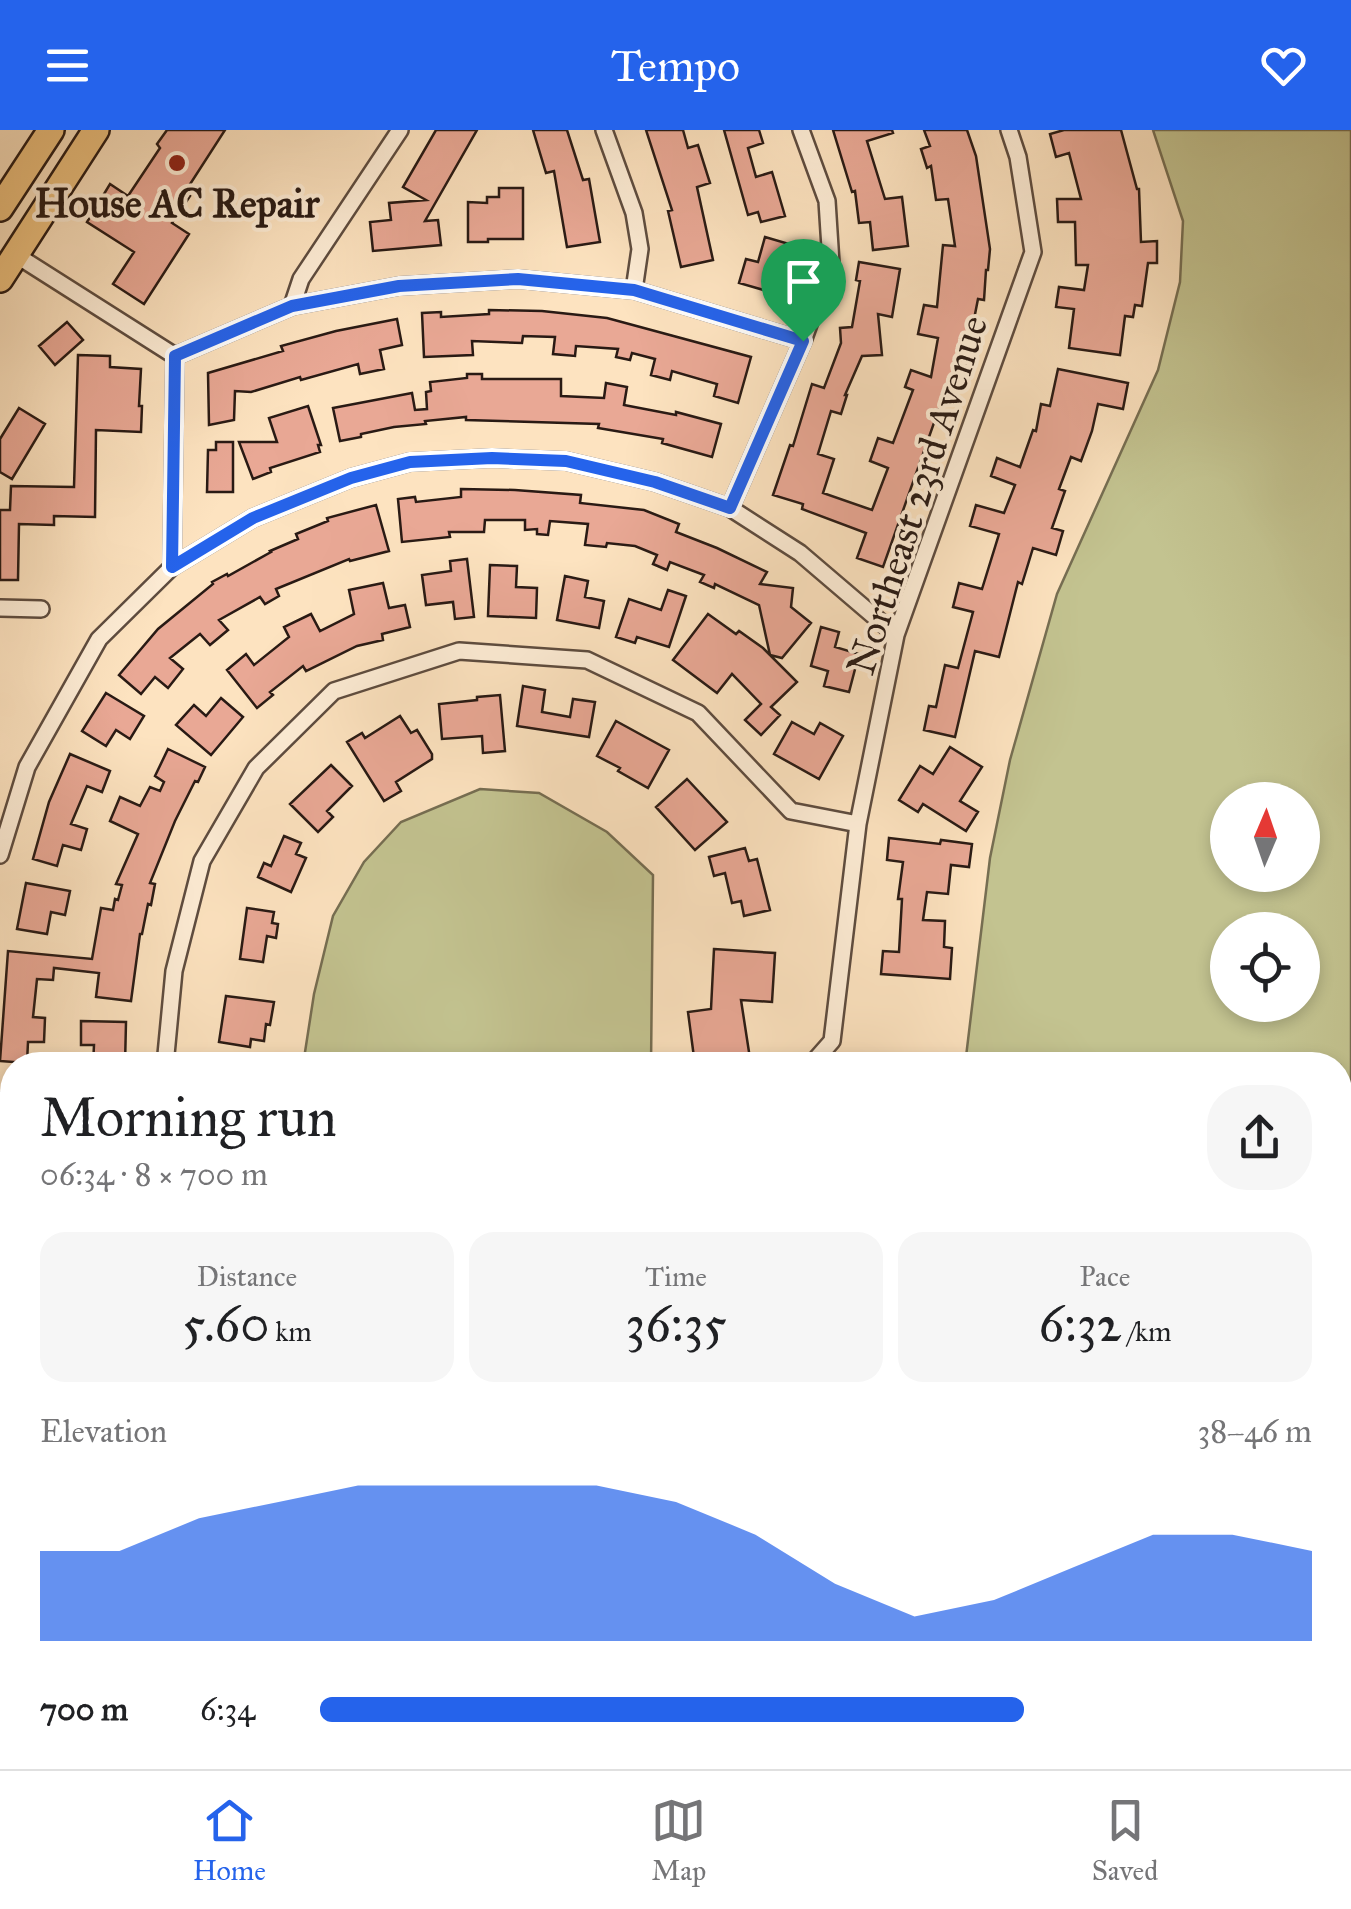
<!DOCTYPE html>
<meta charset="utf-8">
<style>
:root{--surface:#fff;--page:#f6f6f6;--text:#202124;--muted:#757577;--line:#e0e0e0;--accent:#2563eb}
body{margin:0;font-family:"IM FELL Great Primer",serif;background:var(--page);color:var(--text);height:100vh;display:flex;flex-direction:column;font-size:38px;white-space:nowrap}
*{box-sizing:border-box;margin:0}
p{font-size:32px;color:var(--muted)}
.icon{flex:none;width:55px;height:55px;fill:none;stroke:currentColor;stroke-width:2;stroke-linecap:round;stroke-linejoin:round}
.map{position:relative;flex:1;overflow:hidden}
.side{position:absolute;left:0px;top:922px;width:1352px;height:718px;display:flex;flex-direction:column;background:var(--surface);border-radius:40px 40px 0 0;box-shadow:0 5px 15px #0003}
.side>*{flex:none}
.needle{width:65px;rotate:2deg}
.buttons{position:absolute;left:1210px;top:652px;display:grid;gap:20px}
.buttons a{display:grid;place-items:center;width:110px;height:110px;border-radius:50%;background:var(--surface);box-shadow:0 5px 15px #0003;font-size:50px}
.pin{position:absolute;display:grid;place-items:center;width:85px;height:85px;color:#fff;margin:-102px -42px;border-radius:50% 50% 50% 0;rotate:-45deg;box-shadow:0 0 10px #0007}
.pin .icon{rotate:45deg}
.round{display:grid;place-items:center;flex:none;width:105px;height:105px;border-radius:40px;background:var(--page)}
.head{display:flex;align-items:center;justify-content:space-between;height:170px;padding:0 40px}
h1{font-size:55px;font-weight:600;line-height:75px}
.figures{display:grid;grid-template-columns:repeat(3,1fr);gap:15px;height:170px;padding:10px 40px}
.figures div{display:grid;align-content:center;border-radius:25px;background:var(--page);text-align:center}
.figures b{font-size:50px;font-weight:600}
.figures small{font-size:28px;font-weight:400}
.figures p{font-size:28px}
.chart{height:280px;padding:20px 40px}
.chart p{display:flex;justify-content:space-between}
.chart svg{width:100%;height:180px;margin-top:10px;fill:var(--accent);opacity:.7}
ul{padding:0 40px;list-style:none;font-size:32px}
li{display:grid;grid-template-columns:160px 120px 1fr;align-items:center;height:75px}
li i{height:25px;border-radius:12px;background:var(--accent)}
header{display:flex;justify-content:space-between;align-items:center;height:130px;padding:0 40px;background:var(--accent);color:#fff;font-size:45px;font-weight:600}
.dock{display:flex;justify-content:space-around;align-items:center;height:140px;border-top:2px solid var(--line);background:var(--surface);font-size:28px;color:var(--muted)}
.dock a{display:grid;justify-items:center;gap:5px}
.dock .selected{color:var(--accent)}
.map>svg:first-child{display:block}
</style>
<header><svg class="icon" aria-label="menu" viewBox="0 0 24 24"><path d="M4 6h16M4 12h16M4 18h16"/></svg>Tempo<svg class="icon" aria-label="heart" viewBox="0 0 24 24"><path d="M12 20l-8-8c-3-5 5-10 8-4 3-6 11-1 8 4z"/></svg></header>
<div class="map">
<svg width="1351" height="1639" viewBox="0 0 1351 1639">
<rect width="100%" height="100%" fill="#fde3c0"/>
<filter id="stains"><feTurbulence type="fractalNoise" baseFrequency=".002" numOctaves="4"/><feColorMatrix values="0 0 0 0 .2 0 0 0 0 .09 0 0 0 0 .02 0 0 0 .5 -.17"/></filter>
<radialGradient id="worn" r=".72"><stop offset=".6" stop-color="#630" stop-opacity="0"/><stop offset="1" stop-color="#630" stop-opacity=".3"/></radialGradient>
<path fill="#c3c390" stroke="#766e52" stroke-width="2.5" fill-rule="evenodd" d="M 1153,0 L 1351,0 L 1351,1639 L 295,1639 L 295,1628 L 1340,1628 L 1340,935 L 965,935 L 990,728 L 1010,630 L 1057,464 L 1158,240 L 1180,152 L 1183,91 ZM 1228,670 L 1302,670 L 1302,745 L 1228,745 ZM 1228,800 L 1302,800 L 1302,875 L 1228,875 Z
M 480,659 L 539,663 L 607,702 L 653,745 L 651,935 L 303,935 L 314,864 L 333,786 L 364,732 L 401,692 Z"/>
<path fill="#e9a895" stroke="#291a14" stroke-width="2.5" d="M 167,0 L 225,0 L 185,62 L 190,66 L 172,93 L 189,104 L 144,174 L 113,154 L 134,122 L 87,92 L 110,54 L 128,66 L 160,18 L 157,14 Z
M 436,0 L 477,0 L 425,91 L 438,90 L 441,115 L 373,121 L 370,92 L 391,90 L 389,73 L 426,70 L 403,57 Z
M 533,0 L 567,0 L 583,50 L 589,49 L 600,112 L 567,117 L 554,41 L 546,43 Z
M 646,0 L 683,0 L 688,18 L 698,15 L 710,53 L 697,57 L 713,130 L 681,137 L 668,81 L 672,80 Z
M 724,0 L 759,0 L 763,13 L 748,18 L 756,47 L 772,42 L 785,86 L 761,92 L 758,82 L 748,85 Z
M 833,0 L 892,0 L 893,3 L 867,11 L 885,69 L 902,67 L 908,116 L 873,120 L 870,92 L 859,93 L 855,61 L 852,62 Z
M 924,0 L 967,0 L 976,26 L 990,119 L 988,140 L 986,140 L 984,170 L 978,169 L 964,240 L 961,239 L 947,275 L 941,273 L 883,437 L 857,428 L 866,403 L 802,379 L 803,374 L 773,365 L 790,315 L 793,316 L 812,254 L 824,258 L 841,213 L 840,198 L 852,197 L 860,151 L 856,150 L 859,132 L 900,139 L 892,187 L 878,184 L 882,225 L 862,226 L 845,265 L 847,265 L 841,284 L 831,281 L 818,324 L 834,329 L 823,363 L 872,380 L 888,338 L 870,331 L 878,308 L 893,313 L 913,260 L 905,257 L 911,240 L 931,247 L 938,208 L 918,204 L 924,175 L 937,177 L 943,115 L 955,116 L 948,69 L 936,70 L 931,36 L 927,38 L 921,19 L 930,16 Z
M 1064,0 L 1121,0 L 1137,59 L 1139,59 L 1141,112 L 1157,111 L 1157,133 L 1148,133 L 1142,176 L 1135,175 L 1133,187 L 1125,186 L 1120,225 L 1069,218 L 1074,179 L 1056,177 L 1059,157 L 1084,160 L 1088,135 L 1076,135 L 1075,92 L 1058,92 L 1057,69 L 1081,69 L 1069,23 L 1056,27 L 1050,4 Z
M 499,58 L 523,58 L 523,109 L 488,109 L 488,112 L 468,112 L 468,72 L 487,73 L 487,67 L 499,67 Z
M 765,107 L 796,116 L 781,165 L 739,153 L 746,129 L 758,132 Z
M 489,180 L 542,181 L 607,188 L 751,227 L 738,273 L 714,266 L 717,254 L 672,241 L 670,250 L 651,245 L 655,229 L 632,223 L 630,230 L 616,227 L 618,219 L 576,216 L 575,226 L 553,224 L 555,207 L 523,206 L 522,213 L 472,211 L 473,225 L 424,227 L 422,183 L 441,182 L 441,187 L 489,184 Z
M 397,189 L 402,215 L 380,220 L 384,239 L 360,244 L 358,234 L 301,250 L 300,247 L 251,262 L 235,261 L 234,290 L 209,295 L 208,243 L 283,221 L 281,216 L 336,201 Z
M 67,192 L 83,210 L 55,235 L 39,216 Z
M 78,225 L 110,226 L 110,237 L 141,239 L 139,276 L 142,276 L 141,302 L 96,300 L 95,387 L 54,386 L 54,395 L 19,394 L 18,450 L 0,450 L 0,380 L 10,380 L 11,356 L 74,357 Z
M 1058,239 L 1128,253 L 1123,279 L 1098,274 L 1092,301 L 1081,331 L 1071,327 L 1059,359 L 1065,361 L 1052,398 L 1063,401 L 1056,425 L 1033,418 L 1022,454 L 1018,452 L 999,527 L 975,521 L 955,607 L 924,600 L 929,576 L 936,577 L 945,535 L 958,538 L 973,482 L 953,477 L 959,453 L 982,459 L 999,404 L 970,396 L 976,375 L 1004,383 L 1015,355 L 991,346 L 997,328 L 1020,337 L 1033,300 L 1036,301 L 1041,274 L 1050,276 Z
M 467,244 L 482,244 L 482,249 L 561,249 L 561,266 L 604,268 L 606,253 L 627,257 L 624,275 L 676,285 L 676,282 L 721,294 L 712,327 L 662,313 L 663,309 L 598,298 L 599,294 L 466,290 L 466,287 L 425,291 L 426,294 L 394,297 L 361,304 L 361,307 L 340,311 L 333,278 L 412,263 L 415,280 L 427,279 L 426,262 L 431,261 L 430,252 L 467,248 Z
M 308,276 L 321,315 L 318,315 L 320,322 L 270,338 L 271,342 L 253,349 L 239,312 L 277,312 L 269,288 Z
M 19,278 L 45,294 L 12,349 L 0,342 L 0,309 Z
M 216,312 L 233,312 L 233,362 L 207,362 L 208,320 L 216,320 Z
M 461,359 L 515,360 L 581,365 L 580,373 L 644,380 L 679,394 L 676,402 L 717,418 L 767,442 L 760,454 L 793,458 L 791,477 L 811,493 L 782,528 L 770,525 L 759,475 L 715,454 L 714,458 L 700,452 L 704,445 L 670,432 L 667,440 L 653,434 L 657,425 L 635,416 L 607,413 L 606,417 L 585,415 L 588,394 L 550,391 L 548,405 L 537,404 L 537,399 L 525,400 L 525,390 L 485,390 L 484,402 L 449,402 L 450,407 L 402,412 L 398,369 L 415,367 L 416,372 L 461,367 Z
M 376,375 L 389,421 L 350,431 L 349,429 L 276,459 L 279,466 L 265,474 L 260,467 L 219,490 L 228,500 L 210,515 L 200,504 L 170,528 L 183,539 L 168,558 L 155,547 L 141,564 L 119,545 L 158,499 L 213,454 L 212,452 L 227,444 L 228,446 L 271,422 L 270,421 L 298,409 L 296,404 L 328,391 L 327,388 Z
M 467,429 L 474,487 L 455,489 L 453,472 L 426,475 L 422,445 L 451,441 L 450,431 Z
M 490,435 L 517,436 L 516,457 L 537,458 L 536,488 L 488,486 Z
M 565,446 L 588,451 L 585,467 L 604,471 L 599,498 L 557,490 Z
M 383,453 L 389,478 L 405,475 L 410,497 L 382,504 L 383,510 L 357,516 L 306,541 L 303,536 L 270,562 L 273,565 L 257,578 L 227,540 L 246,524 L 254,535 L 289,507 L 284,497 L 311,484 L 320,501 L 354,484 L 349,460 Z
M 668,460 L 686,466 L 669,517 L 637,507 L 635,513 L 616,507 L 629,469 L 661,480 Z
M 708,484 L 736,504 L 739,501 L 763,518 L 797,552 L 771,577 L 780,585 L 761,605 L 745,590 L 761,574 L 732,544 L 717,563 L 673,530 Z
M 821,497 L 839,502 L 835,517 L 859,524 L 849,562 L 824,556 L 828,541 L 811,536 Z
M 523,556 L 545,560 L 542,582 L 570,587 L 573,569 L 595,572 L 589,607 L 517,596 Z
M 106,563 L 144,586 L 130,609 L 116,600 L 106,616 L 82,601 Z
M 500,565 L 505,621 L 483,623 L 482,606 L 442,609 L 439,574 L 477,570 L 477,567 Z
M 221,568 L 243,587 L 211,625 L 176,595 L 194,575 L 206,586 Z
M 400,586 L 411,603 L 417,600 L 432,624 L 432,629 L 396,652 L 401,661 L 384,671 L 347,612 L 362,603 L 365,608 Z
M 616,591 L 669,620 L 648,658 L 618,641 L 620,638 L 597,626 Z
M 792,592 L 814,604 L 820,593 L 843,606 L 819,649 L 774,624 Z
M 950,617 L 982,637 L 960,671 L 978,682 L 966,701 L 923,674 L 918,682 L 899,670 L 920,636 L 933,644 Z
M 168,619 L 205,637 L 198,652 L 195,651 L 175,691 L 150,753 L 155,754 L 151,775 L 148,774 L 142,804 L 140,804 L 131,871 L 96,867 L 99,843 L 54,838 L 53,850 L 37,849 L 33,887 L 45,888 L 44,912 L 28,912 L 27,933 L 0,931 L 8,821 L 92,829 L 101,778 L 113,780 L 115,769 L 118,770 L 122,755 L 116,754 L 138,704 L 110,691 L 120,667 L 140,676 L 150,657 L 160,661 L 164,652 L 155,646 Z
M 70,624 L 110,641 L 102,662 L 87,656 L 71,694 L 87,699 L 81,720 L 63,715 L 57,736 L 33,729 L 49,672 Z
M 331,635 L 352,656 L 327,681 L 333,687 L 318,702 L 290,674 Z
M 687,649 L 727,692 L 695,720 L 656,677 Z
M 284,706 L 301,713 L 296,724 L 306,728 L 291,762 L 258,747 L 264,733 L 271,736 Z
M 889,708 L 940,714 L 941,710 L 972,714 L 969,737 L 951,735 L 948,764 L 927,762 L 923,790 L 945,791 L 944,817 L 952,818 L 950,849 L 881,844 L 883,821 L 899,822 L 902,769 L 898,769 L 903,732 L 887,730 Z
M 745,718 L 749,731 L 757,729 L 770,780 L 744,786 L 741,771 L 732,773 L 725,743 L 714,746 L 709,727 Z
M 26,753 L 70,761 L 65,785 L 51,782 L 47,804 L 17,799 Z
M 247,778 L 274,782 L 272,793 L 278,794 L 276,808 L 267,806 L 263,832 L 240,829 Z
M 714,819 L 775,823 L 772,872 L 741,870 L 751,935 L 695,935 L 688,882 L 711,879 Z
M 226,866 L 274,872 L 270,895 L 266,894 L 264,911 L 251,909 L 250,917 L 219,912 Z
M 81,891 L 126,892 L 125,935 L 93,935 L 94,915 L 81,915 Z
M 0,1006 L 12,1006 L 12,1096 L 0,1095 Z
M 0,1144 L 12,1144 L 12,1190 L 0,1190 Z
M 0,1215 L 12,1216 L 12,1262 L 0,1262 Z
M 0,1285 L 12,1286 L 12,1473 L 0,1473 Z
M 0,1511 L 12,1511 L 12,1639 L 0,1639 Z"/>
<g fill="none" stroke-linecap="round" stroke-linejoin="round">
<g stroke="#5e4c3f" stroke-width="20">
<path id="street" d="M 604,0 L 634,83 L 640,119 L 634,160
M 16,125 L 175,226
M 292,176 L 301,149 L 400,0
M 175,226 L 292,176 L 399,156 L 518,149 L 634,160 L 803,211
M 730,378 L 803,211 L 831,133 L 827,71 L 801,0
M 172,437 L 253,388 L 351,348 L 410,332 L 492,328 L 566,331 L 655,352 L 730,378 L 800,423 L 896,505
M 0,478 L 41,479
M 0,725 L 27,637 L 99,509 L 172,437 L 175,226
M 817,928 L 832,911 L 858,694 L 896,505 L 1033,122 L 1018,27 L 1009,0
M 165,935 L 174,841 L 202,731 L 256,638 L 334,561 L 459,521 L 587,530 L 698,583 L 791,681 L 858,694
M 0,971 L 12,972
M 152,1639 L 152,1628
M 880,1639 L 880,1628"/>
</g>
<g stroke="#291a14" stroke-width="30">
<path id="primary" d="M 0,78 L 51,0
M 0,149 L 96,0"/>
</g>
<use href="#street" stroke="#feedd6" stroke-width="15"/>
<use href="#primary" stroke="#eec280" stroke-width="25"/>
</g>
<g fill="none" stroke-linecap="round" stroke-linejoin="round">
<g stroke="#fff" stroke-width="20">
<path id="route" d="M 518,149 L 634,160 L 803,211 L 730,378 L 655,352 L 566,331 L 492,328 L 410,332 L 351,348 L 253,388 L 172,437 L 175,226 L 292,176 L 399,156 Z"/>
</g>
<use href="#route" stroke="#2563eb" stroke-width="12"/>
</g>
<circle fill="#8f2418" stroke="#feedd6" stroke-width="4" cx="177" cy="33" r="10"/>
<g text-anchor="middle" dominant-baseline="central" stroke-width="8" stroke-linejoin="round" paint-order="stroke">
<g font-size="40" font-weight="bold" fill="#291a14" stroke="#feedd6">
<text x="177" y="73">House AC Repair</text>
</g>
<g font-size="40" fill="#291a14" stroke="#feedd6">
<text transform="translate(917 365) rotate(-72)">Northeast 23rd Avenue</text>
</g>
</g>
<rect width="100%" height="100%" filter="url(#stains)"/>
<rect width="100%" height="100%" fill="url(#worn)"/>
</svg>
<div class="buttons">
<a><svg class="needle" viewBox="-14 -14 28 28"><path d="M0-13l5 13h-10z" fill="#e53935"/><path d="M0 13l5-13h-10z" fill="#757577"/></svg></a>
<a><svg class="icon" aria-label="locate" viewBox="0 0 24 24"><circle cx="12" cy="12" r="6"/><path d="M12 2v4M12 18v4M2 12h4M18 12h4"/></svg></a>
</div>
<div class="pin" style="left:803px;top:211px;background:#1e9e55"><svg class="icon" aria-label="arrive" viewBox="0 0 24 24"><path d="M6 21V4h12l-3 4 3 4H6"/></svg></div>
<section class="side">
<div class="head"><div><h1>Morning run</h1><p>06:34 · 8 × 700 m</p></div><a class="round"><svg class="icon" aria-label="share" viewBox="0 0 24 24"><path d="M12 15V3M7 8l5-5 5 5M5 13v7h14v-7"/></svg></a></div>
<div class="figures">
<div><p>Distance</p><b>5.60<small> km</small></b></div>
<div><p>Time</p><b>36:35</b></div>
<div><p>Pace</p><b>6:32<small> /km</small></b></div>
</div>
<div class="chart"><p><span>Elevation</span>38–46 m</p>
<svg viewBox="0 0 160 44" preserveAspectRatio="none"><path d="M0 44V22L10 22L20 14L30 10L40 6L50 6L60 6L70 6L80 10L90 18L100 30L110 38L120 34L130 26L140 18L150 18L160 22V44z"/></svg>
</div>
<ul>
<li><b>700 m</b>6:34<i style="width:71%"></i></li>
</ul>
</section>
</div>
<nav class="dock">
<a class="selected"><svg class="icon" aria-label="home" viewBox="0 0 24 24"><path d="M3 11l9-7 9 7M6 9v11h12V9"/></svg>Home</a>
<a><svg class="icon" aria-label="map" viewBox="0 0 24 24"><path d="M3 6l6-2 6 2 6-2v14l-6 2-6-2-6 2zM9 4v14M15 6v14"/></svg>Map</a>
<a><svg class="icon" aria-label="saved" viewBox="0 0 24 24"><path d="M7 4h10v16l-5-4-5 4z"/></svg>Saved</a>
</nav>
